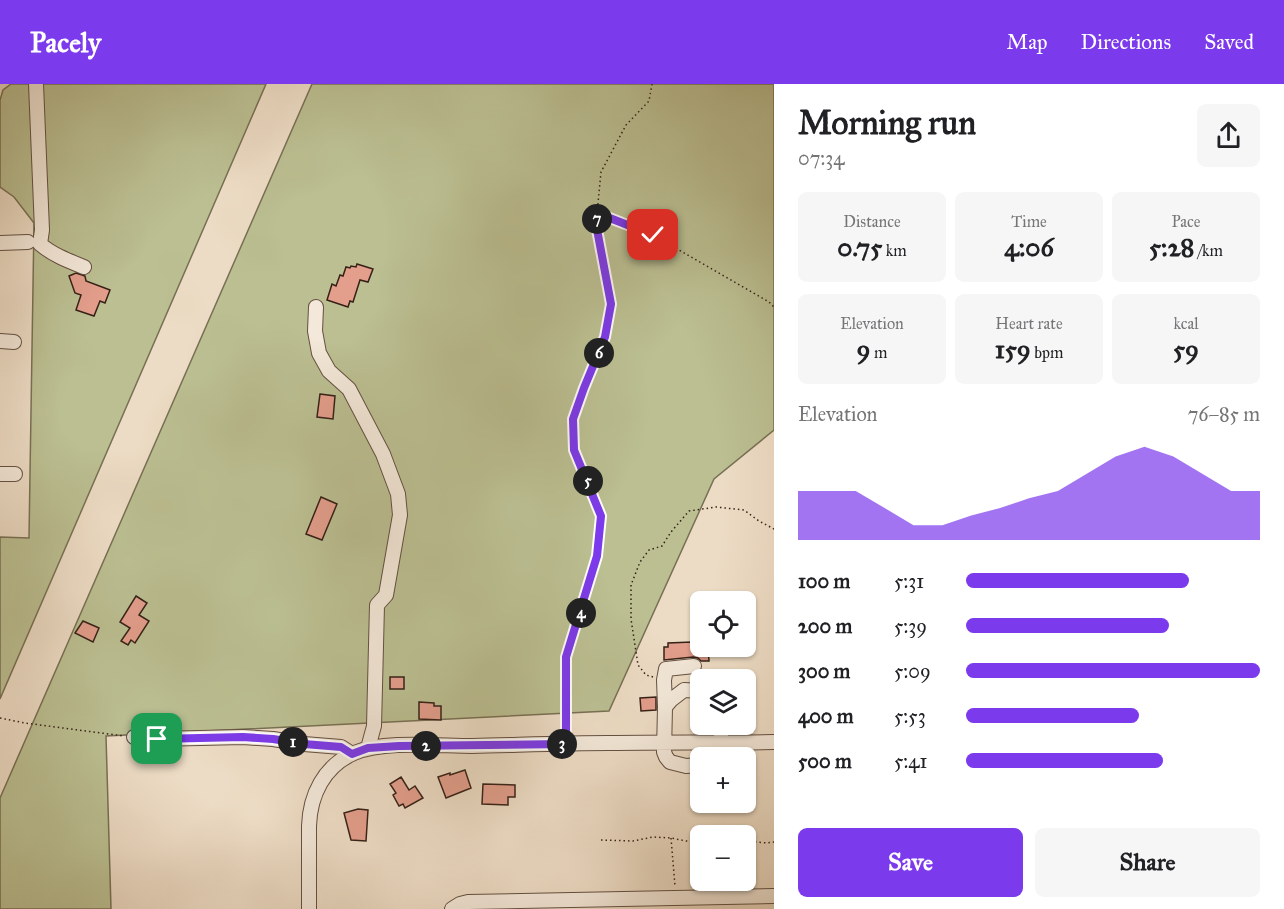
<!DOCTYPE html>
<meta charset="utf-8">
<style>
:root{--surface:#fff;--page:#f6f6f6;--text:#202124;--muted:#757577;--accent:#7c3aed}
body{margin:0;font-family:"IM FELL Great Primer",serif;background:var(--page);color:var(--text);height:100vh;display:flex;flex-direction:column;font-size:22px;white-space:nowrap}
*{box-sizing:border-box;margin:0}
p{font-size:20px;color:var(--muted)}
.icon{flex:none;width:33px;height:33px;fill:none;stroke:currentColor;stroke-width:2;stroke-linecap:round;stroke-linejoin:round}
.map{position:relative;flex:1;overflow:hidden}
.panel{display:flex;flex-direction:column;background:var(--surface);width:510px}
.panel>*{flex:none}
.buttons{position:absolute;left:690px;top:507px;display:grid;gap:12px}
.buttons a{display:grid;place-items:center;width:66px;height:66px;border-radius:9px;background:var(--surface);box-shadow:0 2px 4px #0004;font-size:30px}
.pin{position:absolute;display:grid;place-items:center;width:51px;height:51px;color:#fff;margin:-26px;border-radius:12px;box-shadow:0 3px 9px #0006}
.km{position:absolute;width:30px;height:30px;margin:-15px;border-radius:50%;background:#222;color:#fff;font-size:16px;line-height:30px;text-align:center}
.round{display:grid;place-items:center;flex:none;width:63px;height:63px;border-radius:9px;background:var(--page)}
.headline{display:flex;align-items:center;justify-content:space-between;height:102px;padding:0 24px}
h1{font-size:33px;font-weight:700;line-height:45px}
.figures{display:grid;grid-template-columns:repeat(3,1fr);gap:9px;height:102px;padding:6px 24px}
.figures div{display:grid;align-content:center;border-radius:9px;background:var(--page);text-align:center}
.figures b{font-size:26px;font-weight:700}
.figures small{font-size:16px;font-weight:400}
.figures p{font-size:16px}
.chart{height:168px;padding:12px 24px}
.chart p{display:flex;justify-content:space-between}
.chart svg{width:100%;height:108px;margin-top:6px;fill:var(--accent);opacity:.7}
.cta{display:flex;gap:12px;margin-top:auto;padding:12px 24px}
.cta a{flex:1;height:69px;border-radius:9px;background:var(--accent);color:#fff;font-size:24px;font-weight:700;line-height:69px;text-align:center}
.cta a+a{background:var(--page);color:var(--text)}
ul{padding:0 24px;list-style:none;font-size:20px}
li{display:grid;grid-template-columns:96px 72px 1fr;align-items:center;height:45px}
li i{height:15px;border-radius:8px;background:var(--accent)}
header{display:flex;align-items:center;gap:36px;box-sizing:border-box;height:84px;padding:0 30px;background:var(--accent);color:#fff}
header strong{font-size:28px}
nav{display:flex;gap:33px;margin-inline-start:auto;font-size:21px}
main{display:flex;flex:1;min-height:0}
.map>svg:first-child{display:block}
</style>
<header>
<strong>Pacely</strong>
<nav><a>Map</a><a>Directions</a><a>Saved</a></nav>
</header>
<main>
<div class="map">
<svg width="774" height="825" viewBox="0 0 774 825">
<rect width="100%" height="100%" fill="#eddcc5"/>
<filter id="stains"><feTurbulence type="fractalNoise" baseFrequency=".00333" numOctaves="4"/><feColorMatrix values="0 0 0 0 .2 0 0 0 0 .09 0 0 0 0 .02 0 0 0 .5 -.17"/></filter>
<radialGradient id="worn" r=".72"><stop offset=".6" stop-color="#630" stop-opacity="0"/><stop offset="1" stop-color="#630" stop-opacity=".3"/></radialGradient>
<path fill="#bbbf92" stroke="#787054" stroke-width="1.5" d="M 11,0 L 266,0 L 0,615 L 0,453 L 29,454 L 34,139 L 14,113 L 0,103 L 0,16 L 3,6 Z
M 312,0 L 774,0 L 774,346 L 714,395 L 609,627 L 106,652 L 111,825 L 0,825 L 0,714 Z"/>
<path fill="#e39e8c" stroke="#362117" stroke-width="1.5" d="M 357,180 L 373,185 L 368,198 L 360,196 L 353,218 L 350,217 L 348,223 L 327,216 L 332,200 L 336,202 L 340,191 L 343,192 L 346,183 L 350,184 L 351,182 L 356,183 Z
M 76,189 L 85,192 L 86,197 L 110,206 L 105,219 L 100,217 L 94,232 L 76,226 L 81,211 L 75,209 L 69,192 Z
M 320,310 L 335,312 L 333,335 L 317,333 Z
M 321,413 L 337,420 L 322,456 L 306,450 Z
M 136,512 L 147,519 L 139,531 L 149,537 L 135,559 L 131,556 L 128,561 L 121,557 L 130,544 L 120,538 Z
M 83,537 L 99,544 L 93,558 L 75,549 Z
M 692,558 L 692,561 L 708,562 L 709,577 L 701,577 L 698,574 L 693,573 L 664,576 L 664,563 L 668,563 L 668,559 Z
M 390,593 L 404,593 L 404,605 L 390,605 Z
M 656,613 L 656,626 L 641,627 L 640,614 Z
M 419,618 L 434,619 L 434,622 L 441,622 L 441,636 L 419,635 Z
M 465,686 L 471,704 L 446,714 L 438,693 L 450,689 L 450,691 Z
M 401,693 L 409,706 L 415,702 L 423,714 L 405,724 L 403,720 L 399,722 L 393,711 L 396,709 L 390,700 Z
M 483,700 L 515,701 L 515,713 L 508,713 L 508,721 L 482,720 Z
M 358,725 L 368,726 L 366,757 L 351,756 L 344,729 Z"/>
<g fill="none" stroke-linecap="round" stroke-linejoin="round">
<g stroke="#645042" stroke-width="16">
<path id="minor" d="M 36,0 L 42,146 L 40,160 C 53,171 69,177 84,183
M 0,159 L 28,158
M 316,223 L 315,247 L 319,269 L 329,287 L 349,305 L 383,370 L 398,410 L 400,431 L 386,511 L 377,521 L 374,642 L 368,664
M 0,257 L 14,258
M 0,390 L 15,390
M 700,607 L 684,606 L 671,616 L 665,623 L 664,668 L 666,673 L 670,678 L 686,682 L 700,681
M 665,623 L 664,596 L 666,585 L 694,582
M 721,640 L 721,674
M 134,653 L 157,655 L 243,653 L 273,655 L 304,660 L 341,663 L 352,670
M 309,825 L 309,742 C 310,711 324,682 354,669 C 384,656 439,662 472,662 C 518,661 564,659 609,659 C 664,658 719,659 774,658
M 452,825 L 460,820 L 468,818 L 774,812"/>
</g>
<path stroke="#362117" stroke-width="1.5" stroke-dasharray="1.5 3" stroke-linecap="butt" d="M 598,129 L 653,151 L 769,218 L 774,223
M 653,593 L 646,591 L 638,581 L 631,535 L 631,501 L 640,478 L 649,466 L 662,462 L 671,448 L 689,427 L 716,423 L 744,426 L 759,437 L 774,445
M 0,634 L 25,639 L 124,652
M 566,647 L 566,573 L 597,472 L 601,432 L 574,366 L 574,335 L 583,304 L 605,253 L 611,221 L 596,140 L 601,88 L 626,41 L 649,17 L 652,0
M 671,754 L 675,802
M 601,756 L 633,757 L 653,753 L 671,754 L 686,757 L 700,757
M 746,757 L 767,759 L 774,758"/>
<use href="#minor" stroke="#f3e8d9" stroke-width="14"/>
</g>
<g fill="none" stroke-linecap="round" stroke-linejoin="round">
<g stroke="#fff" stroke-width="12">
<path id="route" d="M 157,655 L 243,653 L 273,655 L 304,660 L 341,663 L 352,670 L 368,664 L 399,662 L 566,660 L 566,573 L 597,472 L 601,432 L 574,366 L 573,335 L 584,304 L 605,253 L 611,220 L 596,140 L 597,129 L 653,151"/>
</g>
<use href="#route" stroke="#7c3aed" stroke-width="8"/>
</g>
<rect width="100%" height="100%" filter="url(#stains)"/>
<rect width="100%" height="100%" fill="url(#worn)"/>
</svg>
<div class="buttons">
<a><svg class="icon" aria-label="locate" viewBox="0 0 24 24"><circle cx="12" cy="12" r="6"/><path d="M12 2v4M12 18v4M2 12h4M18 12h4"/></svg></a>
<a><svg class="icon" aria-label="layers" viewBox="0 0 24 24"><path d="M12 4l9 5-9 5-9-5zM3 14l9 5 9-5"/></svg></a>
<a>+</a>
<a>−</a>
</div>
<div class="pin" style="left:157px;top:655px;background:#1e9e55"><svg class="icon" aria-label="arrive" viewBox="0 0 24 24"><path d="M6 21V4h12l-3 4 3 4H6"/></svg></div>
<div class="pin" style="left:653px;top:151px;background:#d93025"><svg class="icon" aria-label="check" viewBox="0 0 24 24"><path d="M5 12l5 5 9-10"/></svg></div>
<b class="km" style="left:293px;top:658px">1</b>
<b class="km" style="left:426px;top:662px">2</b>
<b class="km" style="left:562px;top:660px">3</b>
<b class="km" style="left:581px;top:529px">4</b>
<b class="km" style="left:588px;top:397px">5</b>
<b class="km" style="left:599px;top:269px">6</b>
<b class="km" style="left:597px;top:135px">7</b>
</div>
<section class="panel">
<div class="headline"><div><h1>Morning run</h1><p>07:34</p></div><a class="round"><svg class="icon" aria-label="share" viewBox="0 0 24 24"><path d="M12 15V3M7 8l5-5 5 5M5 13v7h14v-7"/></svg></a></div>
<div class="figures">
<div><p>Distance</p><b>0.75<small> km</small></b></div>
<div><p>Time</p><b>4:06</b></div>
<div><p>Pace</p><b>5:28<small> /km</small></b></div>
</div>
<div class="figures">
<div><p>Elevation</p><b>9<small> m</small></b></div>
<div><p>Heart rate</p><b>159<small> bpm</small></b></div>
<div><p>kcal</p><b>59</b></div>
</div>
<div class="chart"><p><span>Elevation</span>76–85 m</p>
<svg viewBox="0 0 160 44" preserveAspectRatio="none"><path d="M0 44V24L10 24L20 24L30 31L40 38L50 38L60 34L70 31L80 27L90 24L100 17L110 10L120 6L130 10L140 17L150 24L160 24V44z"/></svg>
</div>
<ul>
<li><b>100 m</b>5:31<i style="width:76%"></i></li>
<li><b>200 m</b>5:39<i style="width:69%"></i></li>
<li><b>300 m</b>5:09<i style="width:100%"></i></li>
<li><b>400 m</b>5:53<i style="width:59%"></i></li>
<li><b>500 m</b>5:41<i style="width:67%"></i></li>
</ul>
<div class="cta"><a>Save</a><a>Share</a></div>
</section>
</main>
